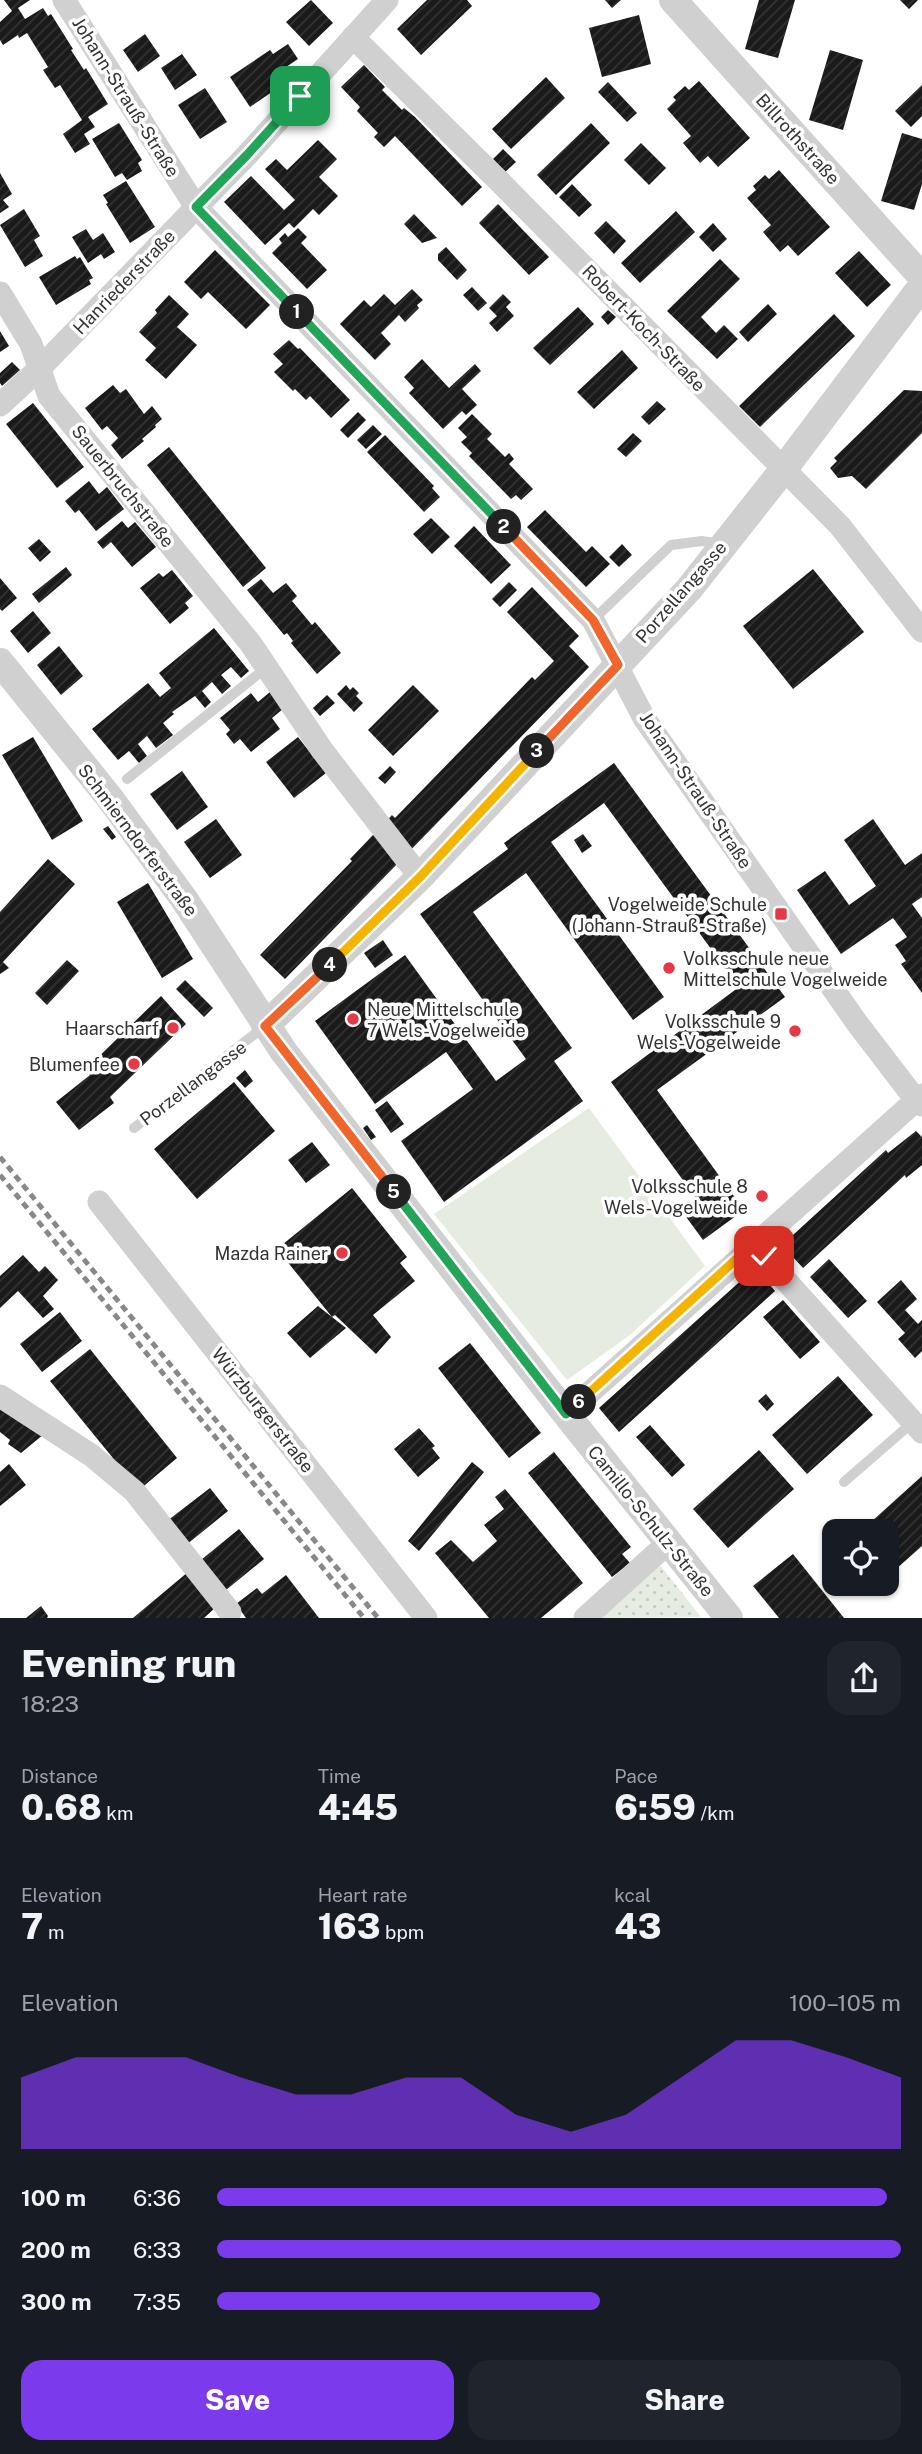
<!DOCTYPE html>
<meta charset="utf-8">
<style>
:root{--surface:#171b24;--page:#20242c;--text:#f1f3f6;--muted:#9ea1a6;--accent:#7c3aed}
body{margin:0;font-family:"Public Sans",sans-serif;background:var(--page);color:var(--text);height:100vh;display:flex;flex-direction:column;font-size:26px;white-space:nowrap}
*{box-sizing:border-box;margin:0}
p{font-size:23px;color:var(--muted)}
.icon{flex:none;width:38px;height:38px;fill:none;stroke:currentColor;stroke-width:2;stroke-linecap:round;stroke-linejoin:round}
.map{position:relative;height:1618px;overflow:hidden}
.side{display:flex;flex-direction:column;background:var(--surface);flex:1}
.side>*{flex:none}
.buttons{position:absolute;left:822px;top:1519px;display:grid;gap:14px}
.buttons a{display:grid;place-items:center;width:77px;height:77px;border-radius:14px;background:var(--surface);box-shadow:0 2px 5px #0004;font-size:35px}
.pin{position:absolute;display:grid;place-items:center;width:60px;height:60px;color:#fff;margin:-30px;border-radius:14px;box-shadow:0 4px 10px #0006}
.km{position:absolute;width:35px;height:35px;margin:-18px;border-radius:50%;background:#222;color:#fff;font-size:19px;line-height:35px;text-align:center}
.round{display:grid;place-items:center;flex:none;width:74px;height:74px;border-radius:21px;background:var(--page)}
.headline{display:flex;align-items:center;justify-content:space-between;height:119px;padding:0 21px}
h1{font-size:38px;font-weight:800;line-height:52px}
.metrics{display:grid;grid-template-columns:repeat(3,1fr);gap:10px;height:119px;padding:7px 21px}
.metrics div{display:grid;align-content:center}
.metrics b{font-size:35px;font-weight:800}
.metrics small{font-size:19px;font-weight:400}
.metrics p{font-size:19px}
.chart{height:196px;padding:14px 21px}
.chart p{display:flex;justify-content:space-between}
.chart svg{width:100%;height:126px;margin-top:7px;fill:var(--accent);opacity:.7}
.action{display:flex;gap:14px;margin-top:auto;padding:14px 21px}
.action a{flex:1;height:80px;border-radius:21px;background:var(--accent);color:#fff;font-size:28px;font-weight:800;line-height:80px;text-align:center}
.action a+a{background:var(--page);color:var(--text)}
ul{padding:0 21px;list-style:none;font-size:23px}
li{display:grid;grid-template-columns:112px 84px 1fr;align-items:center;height:52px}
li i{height:18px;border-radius:9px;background:var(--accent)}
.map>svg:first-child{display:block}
</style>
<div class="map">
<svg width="922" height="1618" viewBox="0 0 922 1618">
<defs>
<pattern id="grass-dots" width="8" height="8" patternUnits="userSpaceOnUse" patternTransform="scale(1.75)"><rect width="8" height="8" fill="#e6ecdf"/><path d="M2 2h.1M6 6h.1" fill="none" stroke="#c6cbc0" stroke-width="1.8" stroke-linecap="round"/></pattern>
<pattern id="building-hatch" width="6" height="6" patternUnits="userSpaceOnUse" patternTransform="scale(1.75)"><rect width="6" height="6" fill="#1a1a1a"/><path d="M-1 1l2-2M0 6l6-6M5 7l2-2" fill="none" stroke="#333"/></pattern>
</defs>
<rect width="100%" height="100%" fill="#fff"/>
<path fill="url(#grass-dots)" d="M 660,1565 L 701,1617 L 599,1618 Z"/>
<path fill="#e6ecdf" d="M 589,1108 L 705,1266 L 630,1335 L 567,1380 L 434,1214 Z"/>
<path fill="url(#building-hatch)" d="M 4,0 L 30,0 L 18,8 L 25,19 L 43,8 L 48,16 L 51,14 L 73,49 L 71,50 L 84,70 L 86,68 L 108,104 L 88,117 L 95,127 L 84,134 L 90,144 L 75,153 L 63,134 L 82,120 L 60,85 L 55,88 L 43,70 L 48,67 L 27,33 L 19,38 L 18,35 L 3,45 L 0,40 L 0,22 L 12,11 Z
M 311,0 L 333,23 L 309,46 L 286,22 Z
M 427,0 L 467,0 L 472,6 L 421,55 L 397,29 Z
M 605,0 L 621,0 L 612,8 Z
M 759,0 L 795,0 L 778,58 L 745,49 Z
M 900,0 L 918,0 L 909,9 Z
M 639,15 L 651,64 L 602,77 L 589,28 Z
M 145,34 L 160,56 L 138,72 L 123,50 Z
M 288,44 L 298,59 L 283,69 L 286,74 L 278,80 L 282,85 L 250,107 L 230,77 L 270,50 L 273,54 Z
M 830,50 L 863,60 L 843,130 L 809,120 Z
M 182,54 L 197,75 L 175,90 L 161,68 Z
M 364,65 L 385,87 L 382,90 L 402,110 L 404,108 L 415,117 L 482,187 L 462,206 L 395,136 L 384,147 L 374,137 L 378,133 L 357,111 L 360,107 L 341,87 Z
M 546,77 L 565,98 L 511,149 L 492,129 Z
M 699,81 L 750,138 L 718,167 L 708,156 L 700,163 L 683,143 L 691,136 L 667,109 L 676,100 L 673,97 L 685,86 L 689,90 Z
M 608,82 L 637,113 L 627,122 L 598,92 Z
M 922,85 L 922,116 L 911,127 L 895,111 Z
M 205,88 L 227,122 L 200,139 L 178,105 Z
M 119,123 L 142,160 L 138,163 L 142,171 L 127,180 L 122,173 L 115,177 L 92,139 Z
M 591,123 L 610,143 L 556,195 L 537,175 Z
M 902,133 L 922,139 L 922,184 L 914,210 L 881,201 Z
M 318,140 L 337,159 L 319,177 L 338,196 L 319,215 L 313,209 L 294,228 L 289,223 L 265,245 L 224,202 L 251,176 L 284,210 L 295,200 L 265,169 L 276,159 L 287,170 Z
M 641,143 L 666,168 L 649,185 L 624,160 Z
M 503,149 L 516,162 L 505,172 L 493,159 Z
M 779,170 L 830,227 L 798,256 L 788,245 L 780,252 L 763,232 L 771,225 L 747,198 L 756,190 L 753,186 L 765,175 L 769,179 Z
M 0,173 L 12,194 L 3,200 L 9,207 L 0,213 Z
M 126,181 L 155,227 L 130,243 L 106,204 L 108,203 L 103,195 Z
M 572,184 L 592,205 L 579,217 L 559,197 Z
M 498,204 L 549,257 L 529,275 L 479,223 Z
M 24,209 L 40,236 L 34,240 L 43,256 L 25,267 L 0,225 Z
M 676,211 L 695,232 L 640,283 L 621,263 Z
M 414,214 L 437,238 L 422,243 L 404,224 Z
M 606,221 L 626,241 L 614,254 L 594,233 Z
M 713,223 L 727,239 L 713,252 L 699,237 Z
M 298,228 L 307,237 L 301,243 L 327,270 L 307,289 L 272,253 L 282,243 L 279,239 L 285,233 L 288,237 Z
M 86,229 L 93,240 L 103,233 L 115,252 L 104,259 L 101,254 L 88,263 L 72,237 Z
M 446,247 L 467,270 L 457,280 L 438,260 L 438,254 Z
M 215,250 L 270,305 L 246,329 L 208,292 L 201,299 L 184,282 Z
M 859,251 L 891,285 L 867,307 L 835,273 Z
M 75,256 L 77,259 L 80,257 L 86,267 L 93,278 L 89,280 L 91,284 L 56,305 L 39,277 Z
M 720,259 L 740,279 L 701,317 L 716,333 L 724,325 L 738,339 L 717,359 L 667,311 Z
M 472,287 L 487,303 L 478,311 L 463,295 Z
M 412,289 L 423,300 L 417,305 L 419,308 L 405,322 L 399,315 L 381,333 L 391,344 L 375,360 L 340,324 L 364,300 L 371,307 L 384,294 L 395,305 Z
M 503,294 L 511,302 L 506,307 L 514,316 L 497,332 L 489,323 L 497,316 L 489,308 Z
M 169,295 L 189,314 L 177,327 L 197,345 L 166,379 L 145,360 L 156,348 L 139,332 L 157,313 L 155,310 Z
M 768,304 L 777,314 L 748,342 L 739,332 Z
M 578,307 L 594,324 L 550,365 L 533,348 Z
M 608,310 L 616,317 L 608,325 L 601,317 Z
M 834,314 L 855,336 L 760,427 L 739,406 Z
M 0,331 L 9,346 L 0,352 Z
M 289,340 L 298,349 L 300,348 L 350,400 L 331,418 L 310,396 L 306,400 L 295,389 L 293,391 L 274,372 L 283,364 L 273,354 Z
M 622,350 L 638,368 L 594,409 L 577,392 Z
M 422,359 L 449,388 L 475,364 L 481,371 L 462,389 L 477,405 L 466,415 L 462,411 L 443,429 L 409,393 L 414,388 L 404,377 Z
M 12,362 L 20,370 L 2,386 L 0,383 L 0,373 Z
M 113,385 L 120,393 L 126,389 L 144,414 L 152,406 L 162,419 L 155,425 L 156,427 L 142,439 L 144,441 L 122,459 L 111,445 L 118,438 L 107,426 L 102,430 L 85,408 Z
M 904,390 L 922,391 L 922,433 L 866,489 L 852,476 L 838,478 L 830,468 L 837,461 L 834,458 Z
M 657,401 L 666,409 L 649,425 L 641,417 Z
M 33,403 L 84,467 L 57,488 L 6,424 Z
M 358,412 L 366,420 L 348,438 L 340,430 Z
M 472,414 L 492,434 L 487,439 L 505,457 L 509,453 L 514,459 L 509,464 L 533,489 L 521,500 L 516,495 L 511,499 L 469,456 L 472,453 L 461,442 L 467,437 L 458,428 Z
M 373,425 L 382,434 L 366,449 L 357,440 Z
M 633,433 L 642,441 L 626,457 L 617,449 Z
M 385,435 L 434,486 L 432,488 L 440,497 L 424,512 L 367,452 Z
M 169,447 L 266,568 L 243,587 L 147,465 Z
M 89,481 L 99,494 L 107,487 L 124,509 L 96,531 L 79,510 L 75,513 L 65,501 Z
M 545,510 L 586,552 L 592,546 L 610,564 L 586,587 L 527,527 Z
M 431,518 L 450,537 L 432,554 L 413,534 Z
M 122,521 L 128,528 L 135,522 L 156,547 L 132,567 L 111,542 L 103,549 L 97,542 Z
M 474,526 L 511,565 L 491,584 L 454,546 Z
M 39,539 L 51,552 L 40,562 L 28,548 Z
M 622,544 L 632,555 L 619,567 L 609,557 Z
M 66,567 L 72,575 L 39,603 L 32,594 Z
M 813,569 L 864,632 L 793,689 L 743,626 Z
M 172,570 L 193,596 L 185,603 L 189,608 L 170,624 L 140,588 L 159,573 L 163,577 Z
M 0,578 L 17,598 L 2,611 L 0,609 Z
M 261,579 L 273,593 L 286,583 L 297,596 L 292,601 L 312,625 L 315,622 L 341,653 L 317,674 L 291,643 L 293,641 L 287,633 L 284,635 L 247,590 Z
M 509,582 L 517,590 L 500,607 L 492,599 Z
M 532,587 L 579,636 L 569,646 L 589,667 L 285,979 L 260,955 L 352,861 L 350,859 L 392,815 L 395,818 L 532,677 L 535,680 L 554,661 L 507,612 Z
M 33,611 L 51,633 L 28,653 L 10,631 Z
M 214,628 L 249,671 L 241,678 L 231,667 L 221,675 L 231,686 L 222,694 L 212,682 L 202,691 L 211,702 L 205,708 L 195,696 L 172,712 L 174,714 L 163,723 L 173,735 L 156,748 L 147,736 L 138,744 L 147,756 L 139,763 L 129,751 L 118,760 L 92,729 L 148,683 L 160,697 L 171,688 L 159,673 Z
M 59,646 L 83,676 L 61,695 L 37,665 Z
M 346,685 L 350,690 L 353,687 L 359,693 L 356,696 L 363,703 L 354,712 L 337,694 Z
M 413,685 L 439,711 L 393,756 L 368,730 Z
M 270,692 L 283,709 L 272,718 L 280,729 L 251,752 L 240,739 L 234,744 L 226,734 L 230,730 L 220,718 L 251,693 L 258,702 Z
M 327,695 L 335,703 L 320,716 L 313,708 Z
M 33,737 L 83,821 L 52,840 L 2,755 Z
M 298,737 L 326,773 L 294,798 L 266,762 Z
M 614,763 L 785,997 L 657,1090 L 744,1210 L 703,1240 L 684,1214 L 699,1202 L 611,1082 L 739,987 L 604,803 L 551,842 L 664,997 L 633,1020 L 526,873 L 473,912 L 572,1048 L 554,1061 L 583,1101 L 444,1202 L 401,1141 L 473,1089 L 446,1052 L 375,1104 L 315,1021 L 405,955 L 496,1081 L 526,1059 L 420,914 L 508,849 L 504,843 Z
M 390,766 L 396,772 L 385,784 L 378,778 Z
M 182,771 L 208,807 L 177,830 L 150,794 Z
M 216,819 L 242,855 L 210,878 L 184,842 Z
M 873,819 L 905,865 L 922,853 L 922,897 L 912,904 L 922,918 L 922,993 L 901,964 L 906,961 L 895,945 L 907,937 L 893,918 L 841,954 L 797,890 L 825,871 L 849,905 L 876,886 L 844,840 Z
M 108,826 L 116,837 L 112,840 L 103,829 Z
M 583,834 L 592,846 L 582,853 L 574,840 Z
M 48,859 L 75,884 L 3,962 L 9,968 L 0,974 L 0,912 Z
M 148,883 L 193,959 L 162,978 L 117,902 Z
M 383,940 L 393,955 L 375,968 L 364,953 Z
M 67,960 L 79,971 L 47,1005 L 35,993 Z
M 185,980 L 213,1008 L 204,1017 L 176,989 Z
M 161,996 L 186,1024 L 110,1097 L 114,1103 L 79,1130 L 56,1102 L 90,1075 L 85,1070 Z
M 245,1070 L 253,1081 L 245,1088 L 236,1078 Z
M 234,1082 L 275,1131 L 197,1199 L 154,1149 Z
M 387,1101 L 404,1124 L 391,1133 L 375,1110 Z
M 367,1125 L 376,1137 L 371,1140 L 363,1128 Z
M 916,1131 L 922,1137 L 922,1165 L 906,1178 L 905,1175 L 803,1268 L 782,1245 L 886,1150 L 888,1153 Z
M 312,1142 L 330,1165 L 306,1183 L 288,1160 Z
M 352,1188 L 407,1257 L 400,1263 L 415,1281 L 373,1315 L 391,1337 L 376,1354 L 335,1315 L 332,1317 L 346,1328 L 310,1358 L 287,1333 L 318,1306 L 332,1317 L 277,1249 Z
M 23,1255 L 39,1272 L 45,1266 L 58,1280 L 43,1296 L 54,1309 L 43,1318 L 18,1291 L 0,1308 L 0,1276 Z
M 829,1259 L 867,1301 L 848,1318 L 810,1277 Z
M 755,1268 L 775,1291 L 619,1432 L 599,1408 Z
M 901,1280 L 917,1299 L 905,1310 L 918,1324 L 922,1320 L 922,1351 L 915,1358 L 898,1339 L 905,1333 L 877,1302 Z
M 783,1300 L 820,1342 L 800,1359 L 763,1317 Z
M 60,1312 L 82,1341 L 42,1372 L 20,1344 Z
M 470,1343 L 541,1433 L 509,1458 L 438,1368 Z
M 90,1349 L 177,1458 L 139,1490 L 50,1381 Z
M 838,1376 L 873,1415 L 807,1474 L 772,1435 Z
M 766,1394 L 774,1404 L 767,1411 L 758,1401 Z
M 0,1404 L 44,1434 L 21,1453 L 8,1444 L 10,1440 L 0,1432 Z
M 650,1425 L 685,1465 L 672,1477 L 636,1437 Z
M 419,1428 L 435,1446 L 432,1448 L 440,1458 L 418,1477 L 394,1449 Z
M 759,1450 L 794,1489 L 728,1548 L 693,1509 Z
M 554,1452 L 631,1547 L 622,1554 L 630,1563 L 612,1577 L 528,1473 Z
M 472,1462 L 484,1472 L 419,1551 L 408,1541 Z
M 9,1464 L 26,1485 L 0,1506 L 0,1472 Z
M 922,1476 L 922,1546 L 896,1569 L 887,1560 L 887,1531 L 861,1531 Z
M 210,1488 L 228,1511 L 186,1545 L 167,1521 Z
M 505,1489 L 583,1583 L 541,1618 L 489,1618 L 435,1553 L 451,1540 L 473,1562 L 497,1541 L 484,1525 L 504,1509 L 495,1497 Z
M 239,1529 L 264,1559 L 226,1590 L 201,1560 Z
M 793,1554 L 844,1618 L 779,1618 L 753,1586 Z
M 188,1572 L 216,1607 L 204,1618 L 133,1618 Z
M 286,1575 L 319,1618 L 246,1618 L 236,1604 L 257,1588 L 262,1594 Z
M 41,1606 L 48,1616 L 47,1618 L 26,1618 Z"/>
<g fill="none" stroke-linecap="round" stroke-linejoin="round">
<path stroke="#d0d0d0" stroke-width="10" d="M 593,620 L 671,545 L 702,541 L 720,544
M 127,779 L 267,667
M 134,1128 L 265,1026
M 844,1482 L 913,1422"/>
<path stroke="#d0d0d0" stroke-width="23" d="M 64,0 L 196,207 L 593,620 L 644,718 L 857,1023 L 916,1100 L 922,1105
M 353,37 L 501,183 L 840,526 L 922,631
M 0,293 L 31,344 L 49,396 L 251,644 L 322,750 L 420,877
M 0,405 L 39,369 L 247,155 L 387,0
M 99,1202 L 426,1618
M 753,1244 L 922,1432
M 0,1396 L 91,1455 L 134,1491 L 230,1612
M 566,1414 L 922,1095
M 585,1618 L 668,1543"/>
<path stroke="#d0d0d0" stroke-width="28" d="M 673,0 L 922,277
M 0,662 L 109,797 L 184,899 L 284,1052 L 566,1414 L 729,1618
M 265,1026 L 420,877 L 689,589 L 783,470 L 922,286"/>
<path stroke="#888" stroke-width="5" stroke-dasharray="7 5" stroke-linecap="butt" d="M 0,1157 L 378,1618
M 0,1175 L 364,1618"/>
</g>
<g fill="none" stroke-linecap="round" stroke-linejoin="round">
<g stroke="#fff" stroke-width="14">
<path id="split-1" d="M 297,312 L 196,207 L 247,155 L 300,96"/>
</g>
<g stroke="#fff" stroke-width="14">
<path id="split-2" d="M 297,312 L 504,527"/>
</g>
<g stroke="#fff" stroke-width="14">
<path id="split-3" d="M 504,527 L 593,620 L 618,665 L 537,751"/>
</g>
<g stroke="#fff" stroke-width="14">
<path id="split-4" d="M 330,965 L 420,877 L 537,751"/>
</g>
<g stroke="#fff" stroke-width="14">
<path id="split-5" d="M 330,965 L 265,1026 L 394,1192"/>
</g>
<g stroke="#fff" stroke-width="14">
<path id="split-6" d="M 394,1192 L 566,1414 L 579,1402"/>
</g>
<g stroke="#fff" stroke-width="14">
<path id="split-7" d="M 579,1402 L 753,1244 L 764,1256"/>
</g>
<use href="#split-1" stroke="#22a559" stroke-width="9"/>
<use href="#split-2" stroke="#22a559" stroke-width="9"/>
<use href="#split-3" stroke="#f0652b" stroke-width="9"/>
<use href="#split-4" stroke="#f5b400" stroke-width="9"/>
<use href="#split-5" stroke="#f0652b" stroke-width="9"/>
<use href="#split-6" stroke="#22a559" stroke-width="9"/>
<use href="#split-7" stroke="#f5b400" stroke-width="9"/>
</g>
<g fill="#e63946" stroke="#fff" stroke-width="2.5">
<rect x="774" y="907" width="14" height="14" rx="3.5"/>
<circle cx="669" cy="968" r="7"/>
<circle cx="353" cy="1019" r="7"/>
<circle cx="173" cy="1028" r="7"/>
<circle cx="795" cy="1031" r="7"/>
<circle cx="134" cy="1064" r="7"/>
<circle cx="762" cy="1196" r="7"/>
<circle cx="342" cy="1253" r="7"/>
</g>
<g text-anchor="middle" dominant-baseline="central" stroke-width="7" stroke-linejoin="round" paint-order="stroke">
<g font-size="18" fill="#333" stroke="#fff">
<text transform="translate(126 97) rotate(58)">Johann-Strauß-Straße</text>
<text transform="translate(798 139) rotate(48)">Billrothstraße</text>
<text transform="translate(124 282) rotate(-46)">Hanriederstraße</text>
<text transform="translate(644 328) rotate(46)">Robert-Koch-Straße</text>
<text transform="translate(123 486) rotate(51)">Sauerbruchstraße</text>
<text transform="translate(681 592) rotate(-49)">Porzellangasse</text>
<text transform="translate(696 790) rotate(56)">Johann-Strauß-Straße</text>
<text transform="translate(138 840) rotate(53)">Schmierndorferstraße</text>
<text transform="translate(193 1083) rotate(-37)">Porzellangasse</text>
<text transform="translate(263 1410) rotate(52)">Würzburgerstraße</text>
<text transform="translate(651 1521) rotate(51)">Camillo-Schulz-Straße</text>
</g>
<g font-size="18" fill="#333" stroke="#fff" text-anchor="end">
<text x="767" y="904">Vogelweide Schule<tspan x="767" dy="21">(Johann-Strauß-Straße)</tspan></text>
<text x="683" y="958" text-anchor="start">Volksschule neue<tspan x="683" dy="21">Mittelschule Vogelweide</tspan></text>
<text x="367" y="1009" text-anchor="start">Neue Mittelschule<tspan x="367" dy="21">7 Wels-Vogelweide</tspan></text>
<text x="781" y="1021">Volksschule 9<tspan x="781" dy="21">Wels-Vogelweide</tspan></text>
<text x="159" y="1028">Haarscharf</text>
<text x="120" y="1064">Blumenfee</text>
<text x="748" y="1186">Volksschule 8<tspan x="748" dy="21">Wels-Vogelweide</tspan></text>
<text x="328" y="1253">Mazda Rainer</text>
</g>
</g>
</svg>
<div class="buttons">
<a><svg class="icon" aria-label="locate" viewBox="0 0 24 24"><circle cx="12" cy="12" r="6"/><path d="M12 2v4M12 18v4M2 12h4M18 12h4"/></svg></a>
</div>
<div class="pin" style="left:300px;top:96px;background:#1e9e55"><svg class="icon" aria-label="arrive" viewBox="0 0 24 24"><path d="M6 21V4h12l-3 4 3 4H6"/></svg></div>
<div class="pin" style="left:764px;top:1256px;background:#d93025"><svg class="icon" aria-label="check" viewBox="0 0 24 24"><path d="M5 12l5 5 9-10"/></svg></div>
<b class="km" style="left:297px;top:312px">1</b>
<b class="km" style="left:504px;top:527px">2</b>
<b class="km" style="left:537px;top:751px">3</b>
<b class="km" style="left:330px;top:965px">4</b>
<b class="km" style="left:394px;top:1192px">5</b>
<b class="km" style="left:579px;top:1402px">6</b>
</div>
<section class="side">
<div class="headline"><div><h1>Evening run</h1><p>18:23</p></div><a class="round"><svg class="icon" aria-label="share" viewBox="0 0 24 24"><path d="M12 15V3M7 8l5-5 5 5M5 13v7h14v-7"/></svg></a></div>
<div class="metrics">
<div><p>Distance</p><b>0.68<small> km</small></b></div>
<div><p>Time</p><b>4:45</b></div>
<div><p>Pace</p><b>6:59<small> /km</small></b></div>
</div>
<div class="metrics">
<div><p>Elevation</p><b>7<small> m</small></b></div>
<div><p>Heart rate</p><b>163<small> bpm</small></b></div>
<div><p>kcal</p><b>43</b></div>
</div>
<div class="chart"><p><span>Elevation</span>100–105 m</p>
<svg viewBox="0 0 160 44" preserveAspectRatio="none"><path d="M0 44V19L10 12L20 12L30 12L40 19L50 25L60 25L70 19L80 19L90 32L100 38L110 32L120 19L130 6L140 6L150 12L160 19V44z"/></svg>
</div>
<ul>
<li><b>100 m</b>6:36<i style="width:98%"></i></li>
<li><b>200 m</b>6:33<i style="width:100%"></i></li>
<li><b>300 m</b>7:35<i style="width:56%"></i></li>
</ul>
<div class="action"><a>Save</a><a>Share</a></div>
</section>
